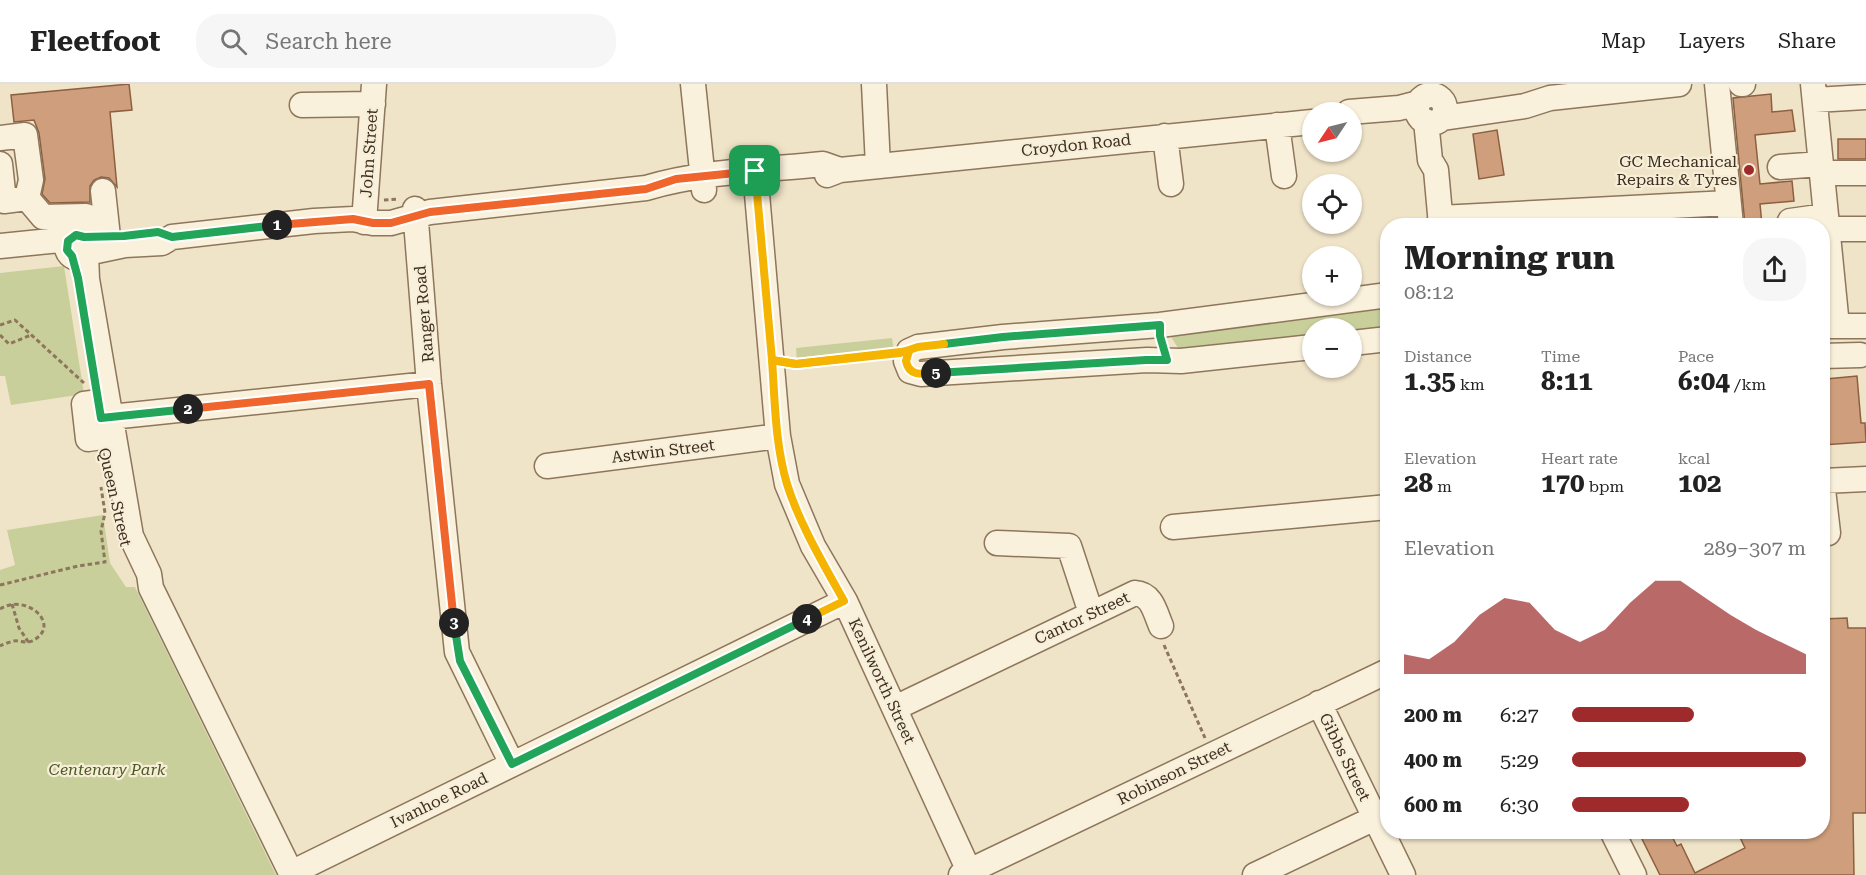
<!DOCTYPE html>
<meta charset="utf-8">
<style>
:root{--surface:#fff;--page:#f6f6f6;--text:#222;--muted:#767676;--line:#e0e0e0;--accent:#9e2a2b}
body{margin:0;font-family:"Roboto Serif",serif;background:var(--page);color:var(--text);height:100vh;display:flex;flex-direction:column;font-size:22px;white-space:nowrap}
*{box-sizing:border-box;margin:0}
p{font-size:20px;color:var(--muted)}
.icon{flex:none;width:33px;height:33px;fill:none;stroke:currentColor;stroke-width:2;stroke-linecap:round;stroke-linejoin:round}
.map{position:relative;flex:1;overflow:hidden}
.details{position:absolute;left:1380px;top:134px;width:450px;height:621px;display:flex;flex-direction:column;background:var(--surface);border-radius:24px;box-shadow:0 2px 4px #0004}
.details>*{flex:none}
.needle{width:39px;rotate:235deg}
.buttons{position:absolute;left:1302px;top:18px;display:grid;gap:12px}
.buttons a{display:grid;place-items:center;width:60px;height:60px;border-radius:50%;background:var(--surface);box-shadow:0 2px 4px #0004;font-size:30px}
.pin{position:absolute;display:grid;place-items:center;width:51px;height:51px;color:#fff;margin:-26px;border-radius:12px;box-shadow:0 3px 9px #0006}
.km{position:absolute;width:30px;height:30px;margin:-15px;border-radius:50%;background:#222;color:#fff;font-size:16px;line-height:30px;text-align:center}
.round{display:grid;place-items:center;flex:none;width:63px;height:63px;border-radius:24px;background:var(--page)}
.headline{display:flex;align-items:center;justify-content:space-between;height:102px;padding:0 24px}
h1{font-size:33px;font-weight:700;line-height:45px}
.metrics{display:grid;grid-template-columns:repeat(3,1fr);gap:9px;height:102px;padding:6px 24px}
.metrics div{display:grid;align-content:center}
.metrics b{font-size:26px;font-weight:700}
.metrics small{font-size:16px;font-weight:400}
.metrics p{font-size:16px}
.chart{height:168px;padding:12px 24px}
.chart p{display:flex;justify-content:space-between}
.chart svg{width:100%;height:108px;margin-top:6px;fill:var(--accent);opacity:.7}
ul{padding:0 24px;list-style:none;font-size:20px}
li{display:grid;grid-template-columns:96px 72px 1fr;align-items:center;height:45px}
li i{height:15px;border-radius:8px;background:var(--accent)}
header{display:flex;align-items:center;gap:36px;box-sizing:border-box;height:84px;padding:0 30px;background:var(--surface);border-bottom:2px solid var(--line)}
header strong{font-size:28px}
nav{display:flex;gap:33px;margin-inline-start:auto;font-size:21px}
.search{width:420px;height:54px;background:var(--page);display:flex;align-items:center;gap:15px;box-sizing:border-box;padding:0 21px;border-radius:24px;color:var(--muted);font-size:22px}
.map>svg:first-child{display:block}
</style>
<header>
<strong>Fleetfoot</strong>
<div class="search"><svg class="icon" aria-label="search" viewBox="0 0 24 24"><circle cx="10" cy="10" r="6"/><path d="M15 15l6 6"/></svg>Search here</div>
<nav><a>Map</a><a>Layers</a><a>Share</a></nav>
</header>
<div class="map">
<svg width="1866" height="791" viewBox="0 0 1866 791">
<rect width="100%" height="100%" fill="#f0e4c8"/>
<path fill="#c9cf9b" d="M 64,182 L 84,310 L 11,321 L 5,292 L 0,292 L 0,189 Z
M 1387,224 L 1387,246 L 1352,250 L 1352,244 L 1312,244 L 1312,254 L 1196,266 L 1178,264 L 1171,253 L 1174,245 Z
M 892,254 L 894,267 L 797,278 L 796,264 Z
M 103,431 L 110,479 L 126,503 L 135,503 L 276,791 L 0,791 L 0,486 L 15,481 L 7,446 Z"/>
<path fill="#cf9f7d" stroke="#8d5f41" stroke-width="1.5" d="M 129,0 L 132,26 L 110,28 L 117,103 L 109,94 L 101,93 L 94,96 L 90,102 L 90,118 L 50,119 L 42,110 L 45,95 L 39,49 L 34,36 L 14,38 L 11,11 Z
M 1771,10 L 1772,28 L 1792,26 L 1795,47 L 1755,51 L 1760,100 L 1792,97 L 1794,117 L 1760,120 L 1762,141 L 1745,141 L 1733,14 Z
M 1497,46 L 1504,91 L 1479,95 L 1473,50 Z
M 1838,55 L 1866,55 L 1866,75 L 1838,75 Z
M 1857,292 L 1861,339 L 1865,339 L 1866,358 L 1822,361 L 1822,309 L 1827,309 L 1826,295 Z
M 1847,534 L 1848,544 L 1866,544 L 1866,729 L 1853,729 L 1854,791 L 1660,791 L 1638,747 L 1669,747 L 1677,762 L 1681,760 L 1695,789 L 1745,764 L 1737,747 L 1822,747 L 1822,535 Z"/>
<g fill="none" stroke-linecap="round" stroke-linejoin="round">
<g stroke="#8d765c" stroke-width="27">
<path id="minor" d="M 693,0 L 704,106
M 874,0 L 878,82
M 1717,0 L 1731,141
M 1741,0 L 1743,0
M 1813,0 L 1837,242
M1417 25a14 14 0 1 1 28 0a14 14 0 1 1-28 0Z
M 1815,16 L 1866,13
M 302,21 L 373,20
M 1349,28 L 1399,24 L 1418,19
M 1443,34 L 1525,22 L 1550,14 L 1679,0
M 1426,37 L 1430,76 L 1436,86 L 1441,141
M 1277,41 L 1284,92
M 1165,52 L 1171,100
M 0,54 L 25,51 L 31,96 L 27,114
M 0,80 L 4,117 L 27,114 L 43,133 L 86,132 L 106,139
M 1780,83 L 1821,80
M 755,87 L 778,352 L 787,400 L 813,462 L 845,517 L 969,787
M 1822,89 L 1866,89
M 827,91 L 840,86 L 1312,38
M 103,107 L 108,153
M 415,125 L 429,300 L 457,568 L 512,680
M 1440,134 L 1728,119
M 1790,137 L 1826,132
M 364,138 L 374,0
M 1827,145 L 1866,145
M67 163a11 11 0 1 1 22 0a11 11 0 1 1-22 0Z
M 0,162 L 70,155
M 87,169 L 125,161 L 162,159 L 172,153 L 314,137 L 353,135 L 373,139 L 391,139 L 430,128 L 646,104 C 703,87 764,86 823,80 L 840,86
M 86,170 L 87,195 L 131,452 L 149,490 L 151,504 L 292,791
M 1822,242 L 1866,242
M 1352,259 L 1388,255
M 1312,263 L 1181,277 L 1147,276 L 921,290 L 910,287 L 906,277 L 909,267 L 918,263 L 1003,253 L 1160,241 L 1388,211
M 1822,272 L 1860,271
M 99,318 L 84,320 L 88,355 L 102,353
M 101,334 L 429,300
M 547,382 L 778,352
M 1822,397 L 1828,449
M 1823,397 L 1866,395
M 1173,443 L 1388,423
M 997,459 L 1069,462 L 1091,529
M 1319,619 L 1403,791
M 895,624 L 1135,509 C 1152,510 1155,528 1161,542
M 1612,747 L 1634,791
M 291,789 L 845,517
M 961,791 L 1388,587
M 1255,791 L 1375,734"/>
</g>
<path stroke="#8d765c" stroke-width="3" stroke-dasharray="4.5 3" stroke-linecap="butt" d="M 384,116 L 398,115
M 0,241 L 15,236 L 84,299
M 0,251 L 9,260 L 31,251
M 791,279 L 796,280 L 889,270
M 0,501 L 78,482 L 105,478 L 101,447 L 105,429 L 101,403
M 12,520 L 19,544 L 29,559
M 0,525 C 27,508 63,542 32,557 C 26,560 20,556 14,557 C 9,558 4,560 0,562
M 1164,561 L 1205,654"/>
<use href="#minor" stroke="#faf1dc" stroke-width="24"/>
</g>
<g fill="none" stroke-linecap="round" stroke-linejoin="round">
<g stroke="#fff" stroke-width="12">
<path id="split-1" d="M 277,141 L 353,135 L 373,139 L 391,139 L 430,128 L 646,105 L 676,95 L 755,87"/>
</g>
<g stroke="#fff" stroke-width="12">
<path id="split-2" d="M 188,325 L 101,334 L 78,194 L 72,172 L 67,166 L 68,157 L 76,151 L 84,153 L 124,152 L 158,148 L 172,153 L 277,141"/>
</g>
<g stroke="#fff" stroke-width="12">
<path id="split-3" d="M 188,325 L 429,300 L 454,539"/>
</g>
<g stroke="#fff" stroke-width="12">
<path id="split-4" d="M 454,539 L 460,577 L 512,680 L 807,535"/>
</g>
<g stroke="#fff" stroke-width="12">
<path id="split-5" d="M 807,535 L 844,517 C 824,481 799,439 787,400 C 775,360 775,317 772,276 L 796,280 L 909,267 L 906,277 C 909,293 923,290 936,289"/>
</g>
<g stroke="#fff" stroke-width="12">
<path id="split-6" d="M 936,289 L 1146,276 L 1167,276 L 1160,252 L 1160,241 L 1003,253 L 944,260"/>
</g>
<g stroke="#fff" stroke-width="12">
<path id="split-7" d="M 755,87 L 772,276 L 796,280 L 900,269 L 918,263 L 944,260"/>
</g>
<use href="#split-1" stroke="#f0652b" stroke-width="8"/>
<use href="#split-2" stroke="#22a559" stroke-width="8"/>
<use href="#split-3" stroke="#f0652b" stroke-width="8"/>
<use href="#split-4" stroke="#22a559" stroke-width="8"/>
<use href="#split-5" stroke="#f5b400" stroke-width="8"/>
<use href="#split-6" stroke="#22a559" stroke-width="8"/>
<use href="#split-7" stroke="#f5b400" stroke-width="8"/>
</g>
<circle fill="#9e2a2b" stroke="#f7eed8" stroke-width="2" cx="1749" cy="86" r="6"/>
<g text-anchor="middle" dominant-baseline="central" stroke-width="4.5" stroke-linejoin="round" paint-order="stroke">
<g font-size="16" fill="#3d2e20" stroke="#f7eed8">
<text transform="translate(1076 61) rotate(-6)">Croydon Road</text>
<text transform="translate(369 69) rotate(-86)">John Street</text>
<text transform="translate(424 230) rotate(-95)">Ranger Road</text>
<text transform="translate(663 367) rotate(-7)">Astwin Street</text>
<text transform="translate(115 413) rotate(77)">Queen Street</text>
<text transform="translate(1082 534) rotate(-25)">Cantor Street</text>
<text transform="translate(882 597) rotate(65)">Kenilworth Street</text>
<text transform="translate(1345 673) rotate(64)">Gibbs Street</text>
<text transform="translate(1174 689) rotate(-26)">Robinson Street</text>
<text transform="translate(439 716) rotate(-26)">Ivanhoe Road</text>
</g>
<g font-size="16" fill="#3d2e20" stroke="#f7eed8" text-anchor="end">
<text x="1737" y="77">GC Mechanical<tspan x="1737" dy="18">Repairs &amp; Tyres</tspan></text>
</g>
<g font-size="16" font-style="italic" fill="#4d5a26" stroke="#f7eed8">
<text x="107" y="685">Centenary Park</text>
</g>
</g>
</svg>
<div class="buttons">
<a><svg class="needle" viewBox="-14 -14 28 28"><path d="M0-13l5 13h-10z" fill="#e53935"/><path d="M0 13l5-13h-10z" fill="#767676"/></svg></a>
<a><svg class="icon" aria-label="locate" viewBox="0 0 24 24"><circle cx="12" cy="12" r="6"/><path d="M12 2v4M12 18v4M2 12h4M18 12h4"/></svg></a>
<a>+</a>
<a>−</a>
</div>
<div class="pin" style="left:755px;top:87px;background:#1e9e55"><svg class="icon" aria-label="arrive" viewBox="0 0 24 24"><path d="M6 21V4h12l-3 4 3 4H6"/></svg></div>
<b class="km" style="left:277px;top:141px">1</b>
<b class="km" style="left:188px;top:325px">2</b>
<b class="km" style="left:454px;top:539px">3</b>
<b class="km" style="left:807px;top:535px">4</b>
<b class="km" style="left:936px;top:289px">5</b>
<section class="details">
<div class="headline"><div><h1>Morning run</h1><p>08:12</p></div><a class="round"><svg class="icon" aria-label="share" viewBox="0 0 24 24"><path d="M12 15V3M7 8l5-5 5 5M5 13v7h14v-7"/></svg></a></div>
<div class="metrics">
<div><p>Distance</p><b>1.35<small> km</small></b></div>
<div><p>Time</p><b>8:11</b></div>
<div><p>Pace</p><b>6:04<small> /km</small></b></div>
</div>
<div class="metrics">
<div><p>Elevation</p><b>28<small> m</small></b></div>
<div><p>Heart rate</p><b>170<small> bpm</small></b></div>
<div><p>kcal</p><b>102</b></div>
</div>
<div class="chart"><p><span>Elevation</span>289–307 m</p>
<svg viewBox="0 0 160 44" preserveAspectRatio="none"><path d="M0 44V36L10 38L20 31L30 20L40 13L50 15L60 26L70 31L80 26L90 15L100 6L110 6L120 13L130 20L140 26L150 31L160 36V44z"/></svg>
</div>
<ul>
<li><b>200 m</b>6:27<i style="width:52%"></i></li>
<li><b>400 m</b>5:29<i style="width:100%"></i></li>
<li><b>600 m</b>6:30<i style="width:50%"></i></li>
</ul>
</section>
</div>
